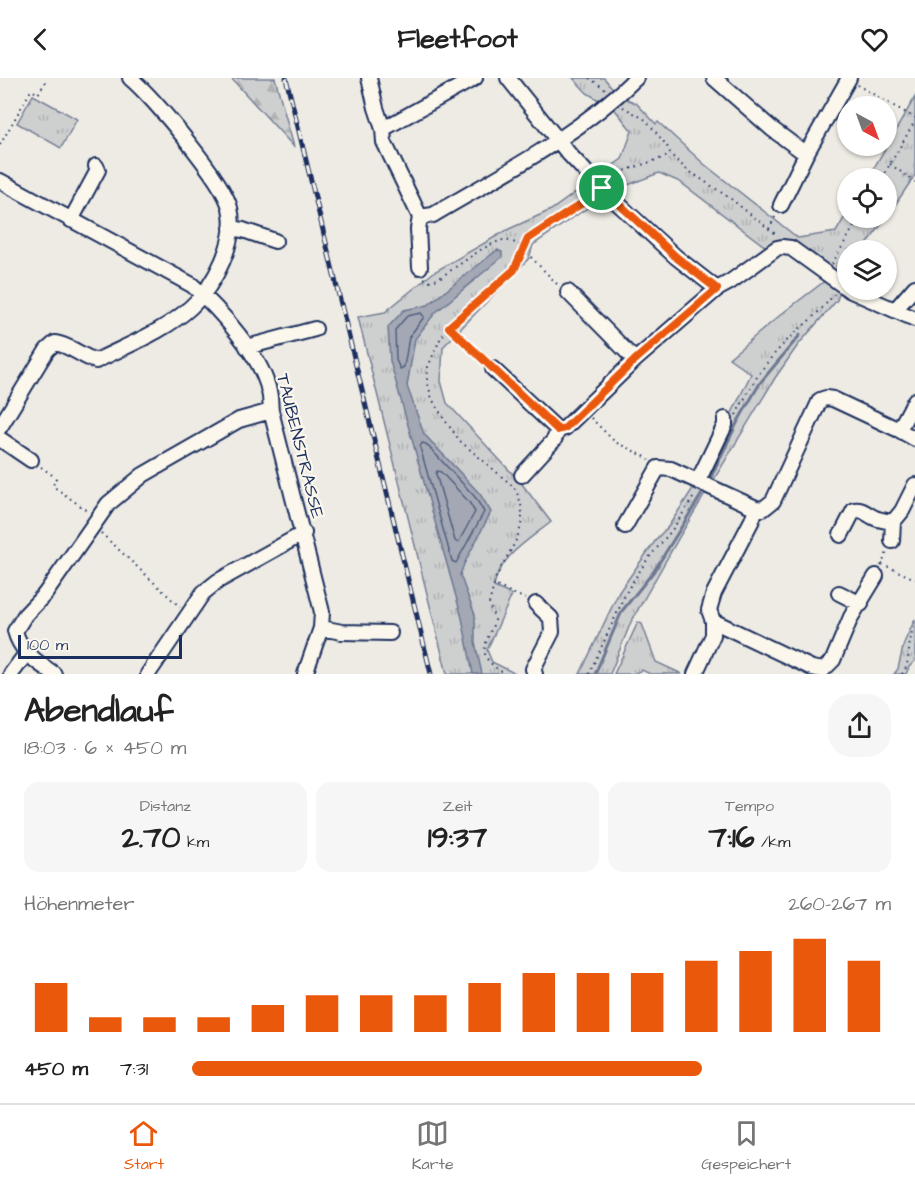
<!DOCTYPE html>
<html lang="de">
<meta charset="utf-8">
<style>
:root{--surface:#fff;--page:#f6f6f6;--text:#222;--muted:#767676;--line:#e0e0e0;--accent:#ea580c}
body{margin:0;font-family:"Architects Daughter",sans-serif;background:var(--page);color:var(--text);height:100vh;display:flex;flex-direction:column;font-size:22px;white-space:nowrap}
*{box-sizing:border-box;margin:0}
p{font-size:20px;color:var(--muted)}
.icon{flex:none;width:33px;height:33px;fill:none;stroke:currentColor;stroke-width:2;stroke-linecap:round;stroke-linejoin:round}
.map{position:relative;height:596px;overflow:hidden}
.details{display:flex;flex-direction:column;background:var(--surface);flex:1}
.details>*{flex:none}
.needle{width:39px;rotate:139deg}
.fabs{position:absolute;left:837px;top:18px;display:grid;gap:12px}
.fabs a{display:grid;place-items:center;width:60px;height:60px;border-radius:50%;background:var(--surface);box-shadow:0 2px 4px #0004;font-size:30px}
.scale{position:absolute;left:18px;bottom:15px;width:164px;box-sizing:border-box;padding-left:6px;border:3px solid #1b2f5e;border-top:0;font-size:16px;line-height:21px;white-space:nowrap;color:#1b2f5e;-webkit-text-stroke:4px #fbf7ec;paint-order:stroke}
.pin{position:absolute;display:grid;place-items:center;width:51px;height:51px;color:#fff;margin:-26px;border:3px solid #fff;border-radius:50%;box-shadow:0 2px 6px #0007}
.round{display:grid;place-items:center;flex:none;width:63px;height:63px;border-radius:24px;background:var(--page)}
.summary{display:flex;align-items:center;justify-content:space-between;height:102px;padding:0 24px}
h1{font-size:33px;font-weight:800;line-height:45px}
.metrics{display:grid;grid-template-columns:repeat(3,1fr);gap:9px;height:102px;padding:6px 24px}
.metrics div{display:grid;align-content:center;border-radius:15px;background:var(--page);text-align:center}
.metrics b{font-size:30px;font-weight:800}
.metrics small{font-size:16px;font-weight:400}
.metrics p{font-size:16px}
.chart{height:168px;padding:12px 24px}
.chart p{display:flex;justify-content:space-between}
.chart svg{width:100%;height:108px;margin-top:6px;stroke:var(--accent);stroke-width:6}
ul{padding:0 24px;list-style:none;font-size:20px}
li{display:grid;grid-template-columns:96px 72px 1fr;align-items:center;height:45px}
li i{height:15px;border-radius:8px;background:var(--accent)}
header{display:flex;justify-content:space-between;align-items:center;height:78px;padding:0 24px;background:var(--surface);font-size:27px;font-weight:800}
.tab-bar{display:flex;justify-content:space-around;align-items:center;height:84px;border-top:2px solid var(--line);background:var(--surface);font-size:16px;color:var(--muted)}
.tab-bar a{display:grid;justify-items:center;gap:3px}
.tab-bar .on{color:var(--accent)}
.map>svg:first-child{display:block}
</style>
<header><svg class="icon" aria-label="back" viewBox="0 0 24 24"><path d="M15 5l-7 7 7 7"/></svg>Fleetfoot<svg class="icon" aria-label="heart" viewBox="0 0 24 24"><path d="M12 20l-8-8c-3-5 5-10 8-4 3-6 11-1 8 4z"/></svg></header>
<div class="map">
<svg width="915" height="596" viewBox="0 0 915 596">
<defs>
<pattern id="forest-firs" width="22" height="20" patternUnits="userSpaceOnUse" patternTransform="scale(1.5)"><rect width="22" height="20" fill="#cecfcf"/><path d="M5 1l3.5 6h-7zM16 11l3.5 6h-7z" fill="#b0b2b4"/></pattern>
<pattern id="park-tufts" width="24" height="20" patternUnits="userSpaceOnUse" patternTransform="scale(1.5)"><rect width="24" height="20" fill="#cecfcf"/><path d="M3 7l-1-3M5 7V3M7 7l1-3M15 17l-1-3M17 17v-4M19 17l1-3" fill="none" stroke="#b0b2b4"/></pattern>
</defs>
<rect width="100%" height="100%" fill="#eeebe4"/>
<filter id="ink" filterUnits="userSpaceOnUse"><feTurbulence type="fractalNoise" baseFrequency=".0167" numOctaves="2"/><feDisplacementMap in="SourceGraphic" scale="12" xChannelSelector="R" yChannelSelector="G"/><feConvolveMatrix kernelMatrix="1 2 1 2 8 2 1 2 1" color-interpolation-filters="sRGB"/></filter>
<g filter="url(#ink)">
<path fill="url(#forest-firs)" stroke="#747f96" stroke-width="1.5" d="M 231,0 L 275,0 L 294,69 Z"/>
<path fill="url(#park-tufts)" stroke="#747f96" stroke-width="1.5" d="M 573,0 L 604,0 L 615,13 L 602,24 L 587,15 Z
M 33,17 L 77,41 L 61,70 L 17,45 Z
M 622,19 L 636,25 L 656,46 L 658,44 L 704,86 L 798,160 L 836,154 L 847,135 L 848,140 L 886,140 L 863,172 L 848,172 L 847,196 L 844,201 L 837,222 L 798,267 L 775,300 L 681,456 L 631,544 L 610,596 L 580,596 L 619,514 L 658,459 L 668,449 L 701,398 L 751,296 L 729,280 L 784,234 L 826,202 L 789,175 L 763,167 L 680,104 L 659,95 L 612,113 L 533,167 L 529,180 L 443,269 L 441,303 L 447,325 L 522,406 L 551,444 C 529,462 498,479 494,509 L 512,517 L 487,572 L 492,584 L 516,596 L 447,596 L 358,239 L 385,234 L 434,194 L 509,151 L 551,132 L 622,81 L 632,53 L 612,28 Z
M 915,19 L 915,97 L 887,139 L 886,100 L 868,100 Z
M 915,541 L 915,583 L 909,589 L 906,596 L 894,596 L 898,591 L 904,565 Z
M 638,544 L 642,546 L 656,584 L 682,596 L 650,596 L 642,592 L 633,596 L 614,596 Z"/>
<path fill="#a3a8b4" stroke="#6d7892" stroke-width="1.5" d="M 497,172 L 502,174 L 502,179 L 435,235 L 415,261 L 407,308 L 424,356 L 480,416 L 491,434 L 464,486 L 460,497 L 475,537 L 475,564 L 482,596 L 473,596 L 462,540 L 390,283 L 388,249 L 404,232 L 428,227 Z"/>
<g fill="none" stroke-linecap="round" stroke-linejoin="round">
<path stroke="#515f80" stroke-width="1.5" d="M 421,235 L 424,239 L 409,259 L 404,289 L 400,291 L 396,282 L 395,252 L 407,238 Z
M 422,365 L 426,366 L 475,419 L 484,434 L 456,485 L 452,483 L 420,369 Z
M 437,393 L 441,394 L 469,424 L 475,434 L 458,465 L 455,463 L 436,396 Z"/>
<path stroke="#6d7892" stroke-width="3" d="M 709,403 L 737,345 L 760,305 L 800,257
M 595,596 L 622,533 L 654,493 L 705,411"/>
<g stroke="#1b2f5e" stroke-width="18">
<path id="minor" d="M 369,0 L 376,30 L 383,51 L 384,64 L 420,139 L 433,137 C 504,95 577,58 636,0
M 508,0 L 569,76 L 601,110 L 676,179 L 717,211
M 714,0 L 772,51 L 806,76 L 849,0
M 383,51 L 475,0
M 0,103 L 192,207 C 218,230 263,279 269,314 C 271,320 270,326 271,333 L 322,534 L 321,550 L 305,596
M 781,127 L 806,76
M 71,142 L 98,92 L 96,88
M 231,150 L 243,152 L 275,163
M 420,189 L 418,151 L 420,139
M 849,212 L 915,241
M 568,214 L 635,282
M 895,232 L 915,209
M 247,269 L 315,251
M 493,291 L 558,352 L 565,350 L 635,282 L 717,211 L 730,204 L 777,170 L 782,169 L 791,170 L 848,211
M 0,349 L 47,272 L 55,265 C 70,267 81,278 96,283 C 128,267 165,253 191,229 C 215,207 238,162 230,130 C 224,103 152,18 130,0
M 899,352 L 915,361
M 0,361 L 31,382
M 522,397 L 554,362 L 558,352
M 698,403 L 725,347 L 725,341
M 625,448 L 658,390 L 671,391 L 756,430 L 763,431 L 773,423 L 820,322 L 826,320 L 833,321 L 899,352 L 915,322
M 841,457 L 854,432 C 863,431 865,435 873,439 C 878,442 887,443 893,444
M 892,463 L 893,444 L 902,433 L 915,407
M 839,515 L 861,526
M 713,543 L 812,590 L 823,592 L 833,582 L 851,539 L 876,498
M 321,550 L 342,554 L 390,555
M 11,596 L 26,576
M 54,596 C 36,583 21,575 15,553 L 25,537 L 45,516 L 108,426 L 143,397 L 162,386 L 239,342 L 271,333
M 148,596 L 203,515 L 218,503 L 304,455
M 535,596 L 533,591 L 552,554 L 551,540 L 536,526
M 695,596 L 713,557 L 713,543 L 709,532 L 714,515 L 752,442 L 756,430"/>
</g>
<path stroke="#1b2f5e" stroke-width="2" stroke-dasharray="1.5 4.5" stroke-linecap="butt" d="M 589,0 L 607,12
M 857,7 L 915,40
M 623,29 L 646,42 L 667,68 L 671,77 L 686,91 L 731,121 L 778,158
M 0,67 L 30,14 L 32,12 L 38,16 L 48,0
M 890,86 L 915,104
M 882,100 L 915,43
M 610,102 L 621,94 L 671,77
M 769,151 L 776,137
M 832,186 L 859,140
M 424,200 L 429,203 L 438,201 L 482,171 L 501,162 L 511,163 L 524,169 L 527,175 L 558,207
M 449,249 L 485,282
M 736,337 C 748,313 761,289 780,270 C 797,251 819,237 834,216
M 591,340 L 615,364 L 644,378 L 649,382
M 41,389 L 55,399 L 56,401 L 53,407 L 54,409 L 89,434
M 101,455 L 180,529
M 882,486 L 915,501
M 881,488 L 887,474
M 494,507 L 489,526 L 495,542 C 484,571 475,577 505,596
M 526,521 L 494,507 L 494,503 C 510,469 535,447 514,409 L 460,363 L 444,341 L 432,321 L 427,303 L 428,289 L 441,259 L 470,229 L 514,192 L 528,161 L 593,118
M 589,596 L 628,511 L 647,482 L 672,452 L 695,417
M 902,596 C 912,585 906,563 915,547"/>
<use href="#minor" stroke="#fbf7ec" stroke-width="14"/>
<g stroke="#1b2f5e" stroke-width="5">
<path id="rail" d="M 286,0 L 431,596"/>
</g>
<use href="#rail" stroke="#fbf7ec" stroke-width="3" stroke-dasharray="9" stroke-linecap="butt"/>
</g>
</g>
<g fill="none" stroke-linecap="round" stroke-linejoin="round" filter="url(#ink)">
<g stroke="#fff" stroke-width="12">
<path id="route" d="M 602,110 L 676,179 L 717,211 L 635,282 L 565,350 L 558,352 L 449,249 L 514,192 L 528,161 L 596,116 Z"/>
</g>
<use href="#route" stroke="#ea580c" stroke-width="8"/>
</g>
<g text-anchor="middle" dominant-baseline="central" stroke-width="4.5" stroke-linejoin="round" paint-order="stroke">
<g font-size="18" fill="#1b2f5e" stroke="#fbf7ec">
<text transform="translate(300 368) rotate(76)">TAUBENSTRASSE</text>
</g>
</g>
</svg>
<div class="fabs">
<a><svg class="needle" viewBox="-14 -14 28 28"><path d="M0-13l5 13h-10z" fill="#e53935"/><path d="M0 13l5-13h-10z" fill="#767676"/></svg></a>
<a><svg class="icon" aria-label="locate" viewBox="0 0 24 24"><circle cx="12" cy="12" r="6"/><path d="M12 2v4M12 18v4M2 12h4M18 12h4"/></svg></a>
<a><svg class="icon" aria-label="layers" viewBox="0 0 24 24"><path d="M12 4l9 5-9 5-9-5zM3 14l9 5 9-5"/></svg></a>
</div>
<div class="scale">100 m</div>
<div class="pin" style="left:602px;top:110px;background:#1e9e55"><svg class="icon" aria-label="arrive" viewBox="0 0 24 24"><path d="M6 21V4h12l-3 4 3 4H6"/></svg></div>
</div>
<section class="details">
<div class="summary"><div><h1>Abendlauf</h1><p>18:03 · 6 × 450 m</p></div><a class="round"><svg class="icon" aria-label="share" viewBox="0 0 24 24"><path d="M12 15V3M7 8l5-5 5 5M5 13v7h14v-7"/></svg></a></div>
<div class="metrics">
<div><p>Distanz</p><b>2.70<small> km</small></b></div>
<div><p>Zeit</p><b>19:37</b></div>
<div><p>Tempo</p><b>7:16<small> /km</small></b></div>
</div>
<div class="chart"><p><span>Höhenmeter</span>260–267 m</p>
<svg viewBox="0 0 160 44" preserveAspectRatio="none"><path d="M5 44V24M15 44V38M25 44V38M35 44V38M45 44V33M55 44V29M65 44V29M75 44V29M85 44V24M95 44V20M105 44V20M115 44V20M125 44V15M135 44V11M145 44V6M155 44V15"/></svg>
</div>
<ul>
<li><b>450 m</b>7:31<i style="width:73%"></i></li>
</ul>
</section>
<nav class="tab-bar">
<a class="on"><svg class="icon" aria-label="home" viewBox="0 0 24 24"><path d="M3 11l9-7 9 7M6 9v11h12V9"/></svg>Start</a>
<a><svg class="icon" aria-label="map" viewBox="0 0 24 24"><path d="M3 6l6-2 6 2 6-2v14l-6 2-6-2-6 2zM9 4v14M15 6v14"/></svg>Karte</a>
<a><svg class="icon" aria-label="saved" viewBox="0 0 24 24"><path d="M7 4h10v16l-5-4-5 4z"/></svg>Gespeichert</a>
</nav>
